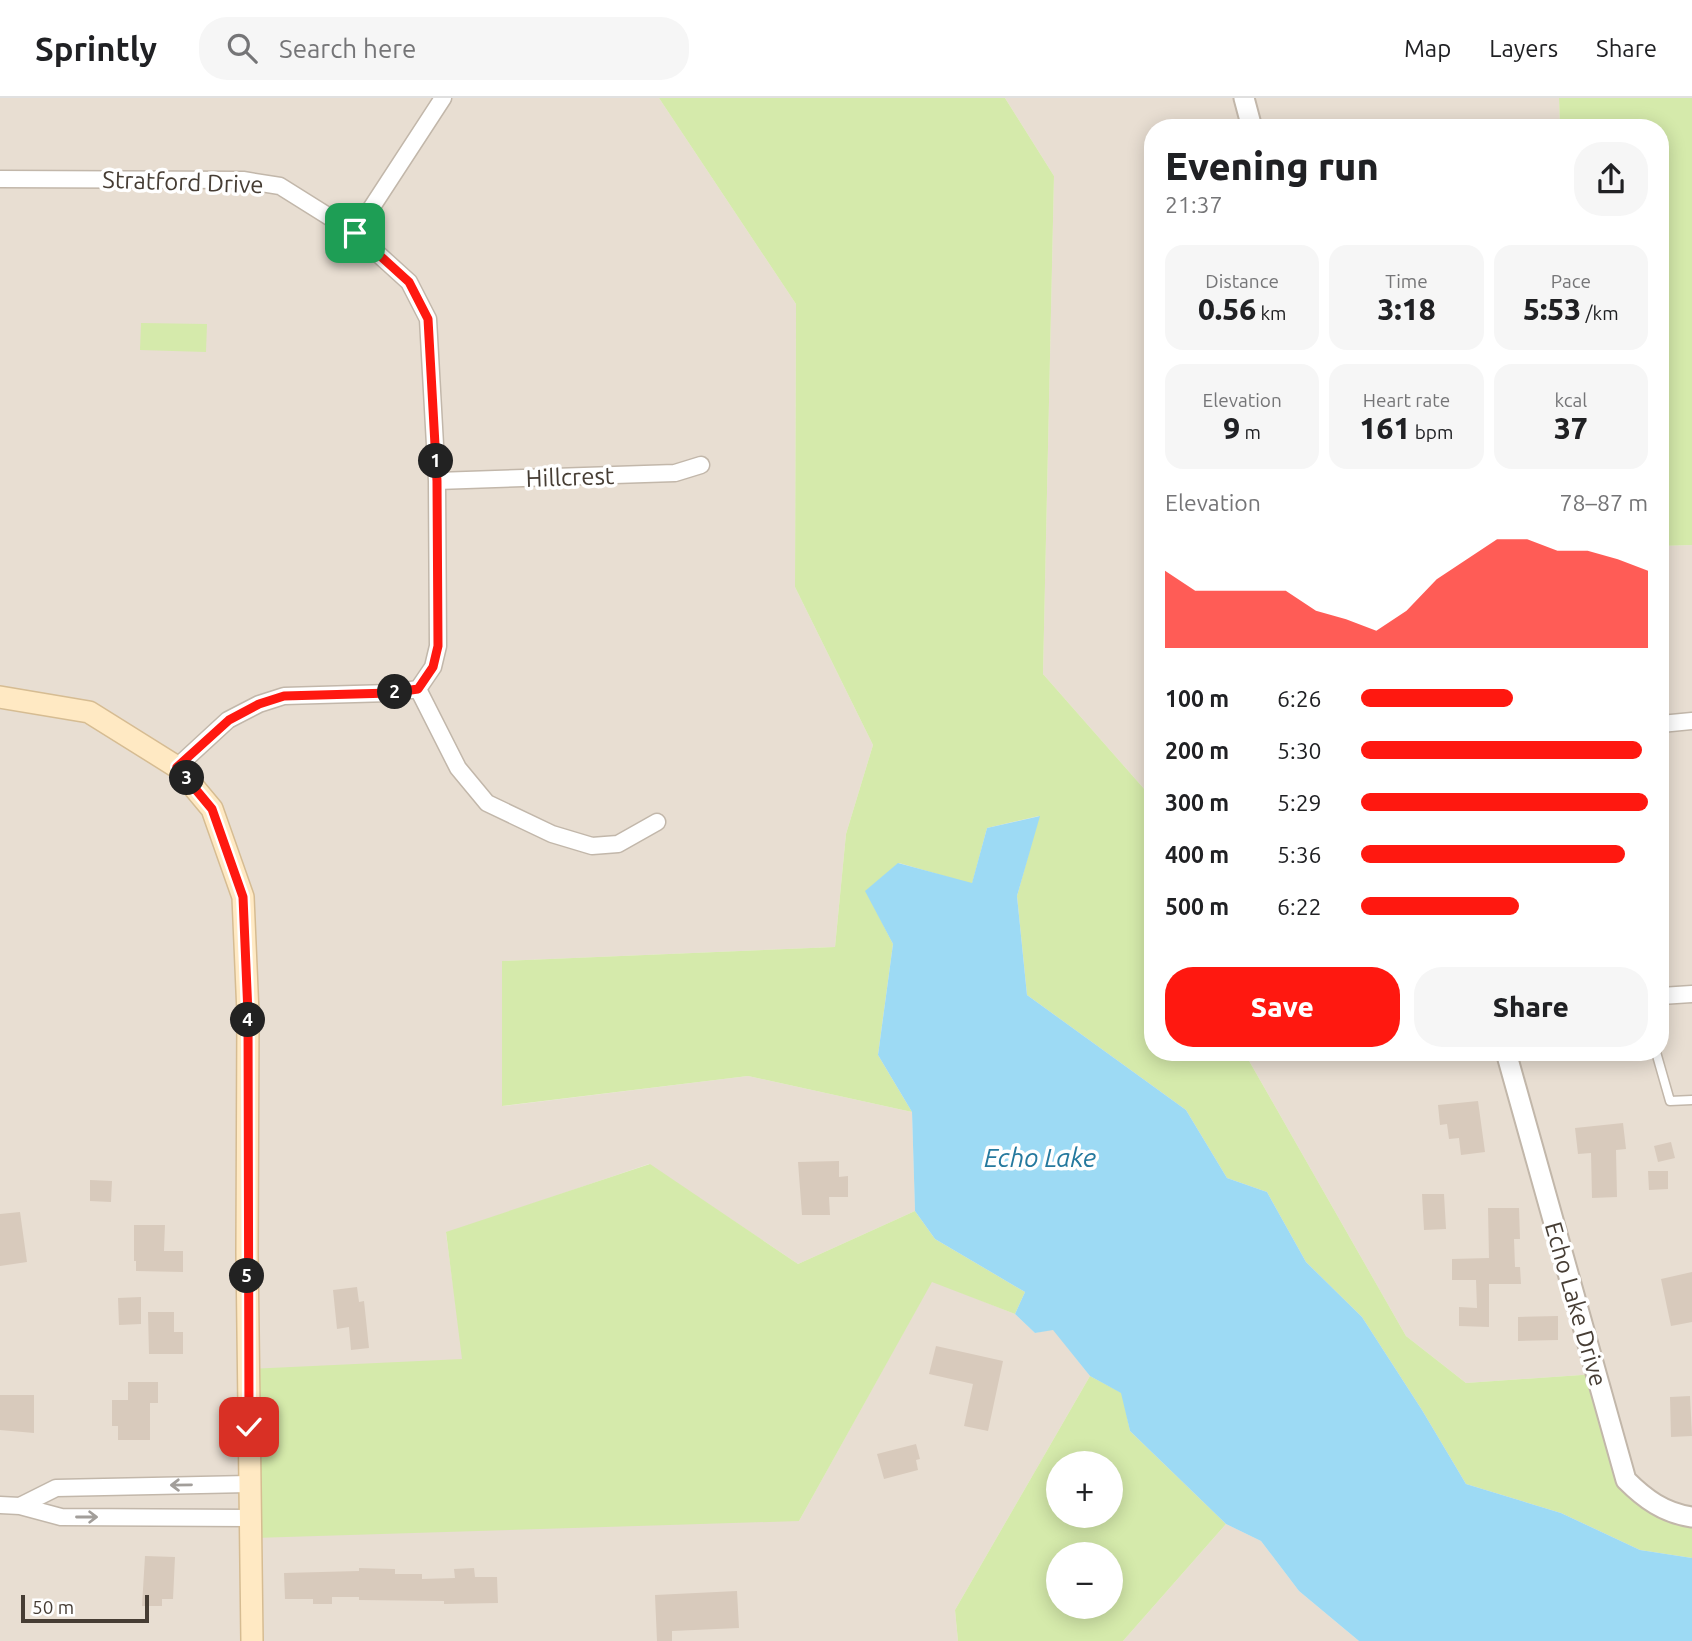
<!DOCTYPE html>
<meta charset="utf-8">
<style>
:root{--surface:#fff;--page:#f6f6f6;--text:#202124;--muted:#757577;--line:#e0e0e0;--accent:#ff1810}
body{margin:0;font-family:Ubuntu,sans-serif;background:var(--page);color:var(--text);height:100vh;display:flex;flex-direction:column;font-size:26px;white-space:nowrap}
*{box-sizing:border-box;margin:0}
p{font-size:23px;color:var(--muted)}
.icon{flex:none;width:38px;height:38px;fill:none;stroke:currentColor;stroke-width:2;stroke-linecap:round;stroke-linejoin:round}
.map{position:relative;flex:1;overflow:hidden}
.drawer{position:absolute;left:1144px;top:21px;width:525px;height:942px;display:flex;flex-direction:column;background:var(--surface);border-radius:28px;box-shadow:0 4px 18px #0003}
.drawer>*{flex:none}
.tools{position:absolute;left:1046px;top:1353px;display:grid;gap:14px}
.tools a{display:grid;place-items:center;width:77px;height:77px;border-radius:50%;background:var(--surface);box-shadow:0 4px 18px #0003;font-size:35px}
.scale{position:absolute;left:21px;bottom:18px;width:128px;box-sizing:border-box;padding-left:7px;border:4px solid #463d34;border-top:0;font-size:19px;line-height:24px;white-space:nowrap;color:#463d34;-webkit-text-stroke:5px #fff;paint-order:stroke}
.pin{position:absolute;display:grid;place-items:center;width:60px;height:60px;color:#fff;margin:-30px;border-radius:14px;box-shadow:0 4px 10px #0006}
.km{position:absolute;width:35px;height:35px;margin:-18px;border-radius:50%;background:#222;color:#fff;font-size:19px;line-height:35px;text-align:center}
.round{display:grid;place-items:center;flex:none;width:74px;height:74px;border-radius:28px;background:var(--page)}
.headline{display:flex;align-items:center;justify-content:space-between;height:119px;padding:0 21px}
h1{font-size:38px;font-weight:800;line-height:52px}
.metrics{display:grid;grid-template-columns:repeat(3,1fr);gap:10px;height:119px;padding:7px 21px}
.metrics div{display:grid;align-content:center;border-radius:18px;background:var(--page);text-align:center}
.metrics b{font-size:30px;font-weight:800}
.metrics small{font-size:19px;font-weight:400}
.metrics p{font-size:19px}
.chart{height:196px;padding:14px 21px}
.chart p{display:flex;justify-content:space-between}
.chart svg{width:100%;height:126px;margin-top:7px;fill:var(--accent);opacity:.7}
.button{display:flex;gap:14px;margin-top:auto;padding:14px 21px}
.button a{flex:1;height:80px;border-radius:28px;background:var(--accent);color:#fff;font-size:28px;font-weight:800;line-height:80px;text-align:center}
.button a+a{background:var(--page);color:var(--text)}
ul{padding:0 21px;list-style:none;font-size:23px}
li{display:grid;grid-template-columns:112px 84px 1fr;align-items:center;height:52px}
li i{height:18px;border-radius:9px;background:var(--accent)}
header{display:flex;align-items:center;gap:42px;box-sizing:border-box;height:98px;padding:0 35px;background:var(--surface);border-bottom:2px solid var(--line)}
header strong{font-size:33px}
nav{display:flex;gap:38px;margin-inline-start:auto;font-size:24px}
.search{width:490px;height:63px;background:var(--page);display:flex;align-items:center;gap:18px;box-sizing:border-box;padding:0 24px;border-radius:28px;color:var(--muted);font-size:26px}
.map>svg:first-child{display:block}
</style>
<header>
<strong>Sprintly</strong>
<div class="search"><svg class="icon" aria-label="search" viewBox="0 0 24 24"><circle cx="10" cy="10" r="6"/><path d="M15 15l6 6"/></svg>Search here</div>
<nav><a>Map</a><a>Layers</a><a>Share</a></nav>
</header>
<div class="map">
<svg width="1692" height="1543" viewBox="0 0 1692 1543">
<rect width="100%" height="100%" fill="#f3ede5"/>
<path fill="#e8ded2" d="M 0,0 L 659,0 L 796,206 L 795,489 L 873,647 L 846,736 L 835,849 L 503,863 L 503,1008 L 748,978 L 912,1014 L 915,1113 L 798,1166 L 649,1066 L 446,1135 L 463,1261 L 799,1423 L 932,1183 L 1015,1216 L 1035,1235 L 1053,1231 L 1090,1278 L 955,1512 L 958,1543 L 0,1543 Z
M 1005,0 L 1559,0 L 1560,30 L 1153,30 L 1153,701 L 1043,576 L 1054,78 Z
M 1692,447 L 1692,1419 L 1626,1382 L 1596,1276 L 1466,1285 L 1406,1238 L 1244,954 L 1661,954 L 1661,448 Z
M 1226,1426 L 1261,1443 L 1299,1493 L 1359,1543 L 1123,1543 Z"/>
<path fill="#d5eaab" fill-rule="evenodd" d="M 659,0 L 1005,0 L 1054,78 L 1043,576 L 1153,701 L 1153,954 L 1244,954 L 1406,1238 L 1466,1285 L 1596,1276 L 1626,1382 L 1692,1419 L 1692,1460 L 1640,1452 L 1561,1415 L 1466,1386 L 1422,1312 L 1362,1219 L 1306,1164 L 1267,1094 L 1227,1080 L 1186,1012 L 1027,897 L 1017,798 L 1039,718 L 987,730 L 972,786 L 899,765 L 866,793 L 893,846 L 878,957 L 912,1014 L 748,978 L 502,1008 L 502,863 L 835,849 L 846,736 L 873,647 L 795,489 L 796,206 Z
M 1559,0 L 1692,0 L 1692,447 L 1661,448 L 1661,30 L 1560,30 Z
M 141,225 L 207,226 L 206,254 L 140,252 Z
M 650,1066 L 798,1166 L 915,1113 L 935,1141 L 1025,1194 L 1015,1216 L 932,1184 L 799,1423 L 250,1440 L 248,1271 L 462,1261 L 446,1134 Z
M 1090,1278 L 1122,1295 L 1130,1333 L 1226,1426 L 1123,1543 L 958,1543 L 955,1512 ZM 1059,1365 L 1111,1365 L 1111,1418 L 1059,1418 ZM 1059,1456 L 1111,1456 L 1111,1508 L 1059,1508 Z"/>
<path fill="#9ddaf4" d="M 1040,718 L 1017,798 L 1027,897 L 1186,1012 L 1227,1080 L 1267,1094 L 1306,1164 L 1362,1219 L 1422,1312 L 1466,1386 L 1561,1415 L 1640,1452 L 1692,1460 L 1692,1543 L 1359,1543 L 1299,1493 L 1261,1443 L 1226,1426 L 1130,1333 L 1121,1295 L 1090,1278 L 1053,1232 L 1035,1235 L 1015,1216 L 1025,1194 L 935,1141 L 915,1113 L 912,1014 L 878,957 L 893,846 L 865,793 L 898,765 L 972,785 L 987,730 Z"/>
<path fill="#d8cabc" d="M 1478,1003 L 1485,1054 L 1461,1057 L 1459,1040 L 1449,1041 L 1447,1026 L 1440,1027 L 1438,1007 Z
M 1623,1025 L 1626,1051 L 1616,1052 L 1617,1099 L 1592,1100 L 1591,1055 L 1578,1056 L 1575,1030 Z
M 1671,1044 L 1675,1060 L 1658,1064 L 1654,1048 Z
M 839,1063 L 839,1079 L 848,1078 L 848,1099 L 829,1099 L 830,1117 L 802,1117 L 798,1064 Z
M 1648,1073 L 1668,1073 L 1668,1091 L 1649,1092 Z
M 90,1082 L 112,1083 L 111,1104 L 90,1103 Z
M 1422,1096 L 1444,1096 L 1446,1131 L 1424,1132 Z
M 1488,1110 L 1519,1110 L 1520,1141 L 1514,1141 L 1515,1169 L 1520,1169 L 1521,1186 L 1489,1186 L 1489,1229 L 1459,1228 L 1459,1209 L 1477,1210 L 1476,1182 L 1452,1182 L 1452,1161 L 1489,1160 Z
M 20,1114 L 27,1164 L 0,1168 L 0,1116 Z
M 134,1127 L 165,1127 L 164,1153 L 183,1153 L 183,1174 L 136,1173 L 136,1163 L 134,1163 Z
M 1692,1174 L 1692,1224 L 1671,1228 L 1661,1181 Z
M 357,1189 L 359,1204 L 364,1203 L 369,1250 L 351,1252 L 349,1229 L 337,1231 L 333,1192 Z
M 141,1199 L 141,1226 L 119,1227 L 118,1200 Z
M 148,1214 L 174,1214 L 174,1234 L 183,1234 L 183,1256 L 149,1256 Z
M 1558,1218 L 1558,1242 L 1518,1243 L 1518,1219 Z
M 936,1248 L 1003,1263 L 988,1333 L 964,1328 L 973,1286 L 929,1276 Z
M 128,1284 L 158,1284 L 158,1305 L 150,1305 L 150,1342 L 118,1342 L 118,1328 L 112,1328 L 112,1302 L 128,1302 Z
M 0,1297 L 34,1297 L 34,1335 L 0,1332 Z
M 1690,1298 L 1692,1338 L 1671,1339 L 1670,1299 Z
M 916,1346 L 920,1361 L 916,1362 L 918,1372 L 884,1381 L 877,1356 Z
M 145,1458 L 175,1459 L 173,1501 L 162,1501 L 162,1508 L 142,1508 Z
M 359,1470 L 395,1471 L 395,1476 L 422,1476 L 422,1481 L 455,1480 L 454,1471 L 474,1470 L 475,1479 L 497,1479 L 498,1505 L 444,1506 L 444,1503 L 359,1502 L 359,1499 L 332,1499 L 332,1506 L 313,1506 L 313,1501 L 285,1501 L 284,1475 L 359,1473 Z
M 737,1493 L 739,1530 L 672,1533 L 672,1543 L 657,1543 L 655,1497 Z"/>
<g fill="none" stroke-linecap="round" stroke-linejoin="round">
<g stroke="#c2b7aa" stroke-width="11">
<path id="service" d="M 1656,954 L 1670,1003 L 1692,1002"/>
</g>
<g stroke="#c2b7aa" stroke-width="19">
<path id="minor" d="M 0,81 L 243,82 L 280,88 L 355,135 L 409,184 L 428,221 L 437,383 L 438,548 L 433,569 L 418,591 L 390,595 L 284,598 L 259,606 L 228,622 L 177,669
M 355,135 L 443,0
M 437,383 L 675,375 L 701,367
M 418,591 L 458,670 L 487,705 L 552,736 L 592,748 L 618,746 L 657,724
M 1661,626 L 1692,623
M 1661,898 L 1692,896
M 0,1407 L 20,1408 L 61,1419 L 249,1420
M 20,1408 L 56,1390 L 249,1386"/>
</g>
<g stroke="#c2b7aa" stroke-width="23">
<path id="tertiary" d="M 1244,0 L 1252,30
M 1506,954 L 1626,1382 C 1645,1401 1664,1415 1692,1419"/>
</g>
<g stroke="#d6bc92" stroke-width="24">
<path id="secondary" d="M 0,599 L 89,614 L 177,669 L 212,711 L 243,799 L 248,916 L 247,1155 L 252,1543"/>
</g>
<use href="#service" stroke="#fff" stroke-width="8"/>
<use href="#minor" stroke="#fff" stroke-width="16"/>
<use href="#tertiary" stroke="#fff" stroke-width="19"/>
<use href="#secondary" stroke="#ffe9c3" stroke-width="21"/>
</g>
<defs><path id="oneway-shaft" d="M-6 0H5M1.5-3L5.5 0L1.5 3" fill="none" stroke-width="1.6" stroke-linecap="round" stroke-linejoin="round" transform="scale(1.75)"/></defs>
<g stroke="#a29e9a">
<use href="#oneway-shaft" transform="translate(181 1387) rotate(179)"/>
<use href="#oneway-shaft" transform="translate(87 1419)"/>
</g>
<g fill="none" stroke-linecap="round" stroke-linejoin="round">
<g stroke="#fff" stroke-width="14">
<path id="route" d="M 249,1329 L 248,916 L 243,799 L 212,711 L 177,669 L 229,622 L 259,606 L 284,598 L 390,595 L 418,591 L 433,569 L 438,548 L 437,383 L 428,221 L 409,184 L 355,135"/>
</g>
<use href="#route" stroke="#ff1810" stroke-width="9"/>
</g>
<g text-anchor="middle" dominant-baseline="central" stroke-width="7" stroke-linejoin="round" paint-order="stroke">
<g font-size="24" fill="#463d34" stroke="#fff">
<text transform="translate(183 84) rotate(2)">Stratford Drive</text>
<text transform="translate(570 379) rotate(-2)">Hillcrest</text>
<text transform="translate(1576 1206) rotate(74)">Echo Lake Drive</text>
</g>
<g font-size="26" font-style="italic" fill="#25799e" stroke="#fff">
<text x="1040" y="1059">Echo Lake</text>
</g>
</g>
</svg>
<div class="tools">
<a>+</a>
<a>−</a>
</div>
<div class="scale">50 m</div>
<div class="pin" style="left:355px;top:135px;background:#1e9e55"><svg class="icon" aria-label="arrive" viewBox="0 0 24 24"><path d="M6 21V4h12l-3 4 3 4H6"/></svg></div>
<div class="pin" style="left:249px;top:1329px;background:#d93025"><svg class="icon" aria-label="check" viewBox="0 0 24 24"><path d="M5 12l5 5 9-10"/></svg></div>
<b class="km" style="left:436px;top:363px">1</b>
<b class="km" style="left:395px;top:594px">2</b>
<b class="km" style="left:187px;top:680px">3</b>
<b class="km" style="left:248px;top:922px">4</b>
<b class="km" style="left:247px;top:1178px">5</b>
<section class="drawer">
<div class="headline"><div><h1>Evening run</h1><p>21:37</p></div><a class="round"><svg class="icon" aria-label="share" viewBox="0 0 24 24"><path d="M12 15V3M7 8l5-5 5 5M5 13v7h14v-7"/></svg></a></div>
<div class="metrics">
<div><p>Distance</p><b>0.56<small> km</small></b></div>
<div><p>Time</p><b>3:18</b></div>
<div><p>Pace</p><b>5:53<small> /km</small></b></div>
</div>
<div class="metrics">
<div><p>Elevation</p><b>9<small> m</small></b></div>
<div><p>Heart rate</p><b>161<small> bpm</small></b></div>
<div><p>kcal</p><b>37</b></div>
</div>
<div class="chart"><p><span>Elevation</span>78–87 m</p>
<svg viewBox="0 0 160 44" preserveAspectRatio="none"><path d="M0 44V17L10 24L20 24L30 24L40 24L50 31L60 34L70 38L80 31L90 20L100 13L110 6L120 6L130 10L140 10L150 13L160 17V44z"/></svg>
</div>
<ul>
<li><b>100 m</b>6:26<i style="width:53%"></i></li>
<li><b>200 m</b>5:30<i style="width:98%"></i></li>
<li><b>300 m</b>5:29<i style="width:100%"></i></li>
<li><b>400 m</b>5:36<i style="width:92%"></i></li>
<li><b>500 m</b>6:22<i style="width:55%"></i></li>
</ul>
<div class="button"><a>Save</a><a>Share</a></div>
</section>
</div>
